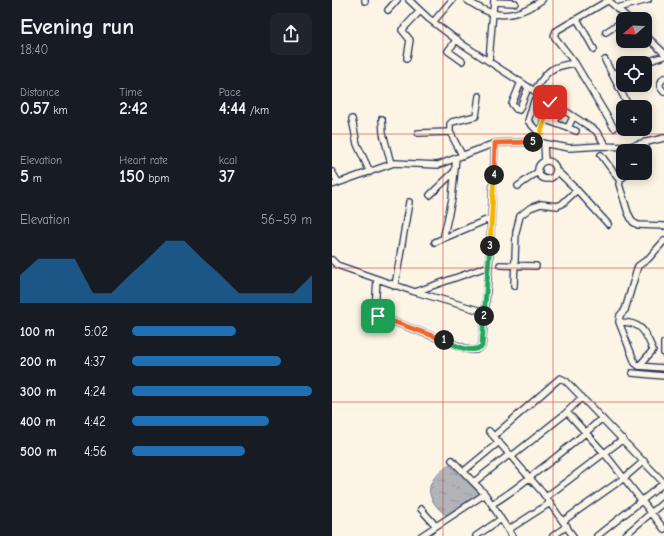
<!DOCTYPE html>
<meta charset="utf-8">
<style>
:root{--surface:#171b24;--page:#20242c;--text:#f1f3f6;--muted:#9ea1a6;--accent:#1f6fb2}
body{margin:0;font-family:"Comic Neue",sans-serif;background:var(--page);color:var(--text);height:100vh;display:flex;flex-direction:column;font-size:15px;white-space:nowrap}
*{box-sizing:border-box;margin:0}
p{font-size:13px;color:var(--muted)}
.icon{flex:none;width:22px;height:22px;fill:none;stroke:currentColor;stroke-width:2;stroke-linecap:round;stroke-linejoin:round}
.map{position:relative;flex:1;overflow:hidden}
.sheet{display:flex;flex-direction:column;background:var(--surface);width:332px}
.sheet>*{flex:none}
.needle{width:26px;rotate:251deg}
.controls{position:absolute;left:284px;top:12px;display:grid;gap:8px}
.controls a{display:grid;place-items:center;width:36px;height:36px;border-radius:8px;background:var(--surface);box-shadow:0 2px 10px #0003;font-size:20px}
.pin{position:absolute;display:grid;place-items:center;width:34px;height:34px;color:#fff;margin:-17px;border-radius:8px;box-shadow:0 2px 6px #0006}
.km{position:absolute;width:20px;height:20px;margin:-10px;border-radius:50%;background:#222;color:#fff;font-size:11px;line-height:20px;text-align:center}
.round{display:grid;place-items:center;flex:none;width:42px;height:42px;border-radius:8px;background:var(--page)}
.head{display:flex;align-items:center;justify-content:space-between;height:68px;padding:0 20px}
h1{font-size:22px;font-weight:700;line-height:30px}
.figures{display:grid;grid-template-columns:repeat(3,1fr);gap:6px;height:68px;padding:4px 20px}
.figures div{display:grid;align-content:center}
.figures b{font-size:17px;font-weight:700}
.figures small{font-size:11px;font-weight:400}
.figures p{font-size:11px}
.chart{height:112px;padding:8px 20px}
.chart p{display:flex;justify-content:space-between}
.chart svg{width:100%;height:72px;margin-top:4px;fill:var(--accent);opacity:.7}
ul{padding:0 20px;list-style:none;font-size:13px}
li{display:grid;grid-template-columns:64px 48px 1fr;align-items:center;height:30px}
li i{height:10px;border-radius:5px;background:var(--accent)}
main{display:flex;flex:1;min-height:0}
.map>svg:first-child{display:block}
</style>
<main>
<section class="sheet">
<div class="head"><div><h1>Evening run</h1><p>18:40</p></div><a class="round"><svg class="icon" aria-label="share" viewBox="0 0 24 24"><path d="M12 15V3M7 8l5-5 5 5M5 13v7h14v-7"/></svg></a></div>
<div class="figures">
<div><p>Distance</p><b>0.57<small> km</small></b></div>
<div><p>Time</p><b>2:42</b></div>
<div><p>Pace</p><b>4:44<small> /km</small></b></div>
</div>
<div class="figures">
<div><p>Elevation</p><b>5<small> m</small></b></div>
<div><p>Heart rate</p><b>150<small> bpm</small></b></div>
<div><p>kcal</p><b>37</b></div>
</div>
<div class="chart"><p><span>Elevation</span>56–59 m</p>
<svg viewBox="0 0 160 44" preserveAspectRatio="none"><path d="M0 44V27L10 17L20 17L30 17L40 38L50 38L60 27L70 17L80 6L90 6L100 17L110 27L120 38L130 38L140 38L150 38L160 27V44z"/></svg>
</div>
<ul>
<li><b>100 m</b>5:02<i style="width:58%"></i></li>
<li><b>200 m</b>4:37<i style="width:83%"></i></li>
<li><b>300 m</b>4:24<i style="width:100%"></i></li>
<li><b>400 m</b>4:42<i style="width:76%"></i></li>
<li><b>500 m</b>4:56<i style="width:63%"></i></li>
</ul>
</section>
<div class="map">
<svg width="332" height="536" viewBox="0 0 332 536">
<defs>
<pattern id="water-ripples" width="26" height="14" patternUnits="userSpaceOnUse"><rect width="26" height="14" fill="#b2b4b8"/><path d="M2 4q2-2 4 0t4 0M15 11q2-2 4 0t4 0" fill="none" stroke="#909399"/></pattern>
</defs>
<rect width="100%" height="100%" fill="#fcf5e5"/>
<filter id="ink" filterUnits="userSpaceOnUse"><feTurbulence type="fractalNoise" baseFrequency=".025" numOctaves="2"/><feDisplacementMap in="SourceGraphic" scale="8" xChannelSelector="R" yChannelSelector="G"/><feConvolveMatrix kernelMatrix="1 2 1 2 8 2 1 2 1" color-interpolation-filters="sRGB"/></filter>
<g filter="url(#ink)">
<path fill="url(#water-ripples)" stroke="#767f94" d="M 117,464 L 148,494 L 129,508 L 115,516 C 91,497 92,482 117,464 Z"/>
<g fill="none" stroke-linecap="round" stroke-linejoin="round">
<g stroke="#1b2f5e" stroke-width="8">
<path id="minor" d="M 77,0 L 96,18 L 130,44 L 264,131 L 274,146
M 135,0 C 163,20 182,19 210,0
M 276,0 L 297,19
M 277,0 L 224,31 L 222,36 L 243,63 L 282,128
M 33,1 L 33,0
M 162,2 L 183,3
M 285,8 L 316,0
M 56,10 L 65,0
M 245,19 L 262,49
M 102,21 L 120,0
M 274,32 L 291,21
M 313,35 L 332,53
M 125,39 L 116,51 L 130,61
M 75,58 L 78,40 L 70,30 L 88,11
M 157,60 L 162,0
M 273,60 L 280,74
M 312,63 L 332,56
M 291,71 L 280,74 L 296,105
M 332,78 L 328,83 L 328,87 L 332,92
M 202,91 C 216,70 217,67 243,63
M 184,109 L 180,104 L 189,82
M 187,110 L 196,88
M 20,119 L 25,144 L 38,172
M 50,119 L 51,133 L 59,164
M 218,119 L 224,120 L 229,109
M 214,120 L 236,128 L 241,117
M 236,128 L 244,131
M 86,133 L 118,132
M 208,134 L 196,121 L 202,101 L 204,99 L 217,107
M 205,142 L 217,104
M 313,142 L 315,154 L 313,159
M 212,143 L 213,161
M 130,155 L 118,132 L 118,124 L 120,122 L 144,116 L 147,96
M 269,155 L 288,181
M206 170a9 9 0 1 1 18 0a9 9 0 1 1-18 0Z
M 224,170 L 245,190 L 276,224
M 0,172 L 6,182
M 296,173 L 289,179 L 287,184 L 296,213 L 301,222 L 306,225 L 332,226
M 0,185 L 62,163 L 106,165 L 163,143 L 205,142 L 237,148 L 270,146 L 294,147 L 332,138
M 186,186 L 207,171
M 98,195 L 122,172
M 112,235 L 120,199 L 124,158
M 332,241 L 316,259 L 306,266 L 293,310 L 288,315 L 287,322 L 303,363 L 307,366 L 332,368
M 103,242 L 159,218
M 0,260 L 5,265 L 83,292 L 157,266
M 168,265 L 204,266
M 45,279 L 43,310 L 46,316 L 138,350 L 144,350 L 150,346 L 157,266 L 163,143
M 63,286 L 77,202
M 182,286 L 184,232 L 188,216 L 198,208 L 209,204 L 225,206 L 230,204 L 245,190
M 84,292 L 153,312
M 287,322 C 310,322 313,331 321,350 L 307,366
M 332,343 L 332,353
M 300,373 L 332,376
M 235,412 L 273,454 L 332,529
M 157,431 L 210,492 L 241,536
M 162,436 L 228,378 L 234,381 L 332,483 L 265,536
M 180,456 L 233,414 L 250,397
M 120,460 L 153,494 L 180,536
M 132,471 L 167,442
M 142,482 L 178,454
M 214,497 L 291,439
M 160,504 C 180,493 196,478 215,464 C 234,449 252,435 270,418
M 89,509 L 104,526
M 231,521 L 292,478 L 312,461
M 176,530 L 218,503
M 89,536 L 153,494
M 144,536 L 169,519
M 221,536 L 235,526
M 292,536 L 332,502"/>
</g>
<use href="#minor" stroke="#fcf5e5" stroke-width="5.5"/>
</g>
</g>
<g fill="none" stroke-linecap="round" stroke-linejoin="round" filter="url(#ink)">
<g stroke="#fff" stroke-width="8">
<path id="split-1" d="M 46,316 L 112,340"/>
</g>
<g stroke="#fff" stroke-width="8">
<path id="split-2" d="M 112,340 C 124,345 139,355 150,346 L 152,316"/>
</g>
<g stroke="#fff" stroke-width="8">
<path id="split-3" d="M 152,316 L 158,246"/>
</g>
<g stroke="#fff" stroke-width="8">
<path id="split-4" d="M 158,246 L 162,175"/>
</g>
<g stroke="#fff" stroke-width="8">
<path id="split-5" d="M 162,175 L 163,143 L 201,142"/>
</g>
<g stroke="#fff" stroke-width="8">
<path id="split-6" d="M 201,142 L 206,142 L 218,102"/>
</g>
<use href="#split-1" stroke="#f0652b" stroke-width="5"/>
<use href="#split-2" stroke="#22a559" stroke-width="5"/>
<use href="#split-3" stroke="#22a559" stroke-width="5"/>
<use href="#split-4" stroke="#f5b400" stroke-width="5"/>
<use href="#split-5" stroke="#f0652b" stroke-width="5"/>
<use href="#split-6" stroke="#f5b400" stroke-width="5"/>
</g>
<path fill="none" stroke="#d62828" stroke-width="1" stroke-opacity="0.55" d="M 111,0 L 111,536M 221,0 L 221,536M 0,134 L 332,134M 0,268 L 332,268M 0,402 L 332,402"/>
</svg>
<div class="controls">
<a><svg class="needle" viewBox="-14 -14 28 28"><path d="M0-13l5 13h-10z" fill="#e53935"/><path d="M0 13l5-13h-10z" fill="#9ea1a6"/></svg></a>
<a><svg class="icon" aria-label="locate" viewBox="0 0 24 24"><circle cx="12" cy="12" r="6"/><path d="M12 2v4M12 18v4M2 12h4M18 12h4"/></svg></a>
<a>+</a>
<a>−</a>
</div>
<div class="pin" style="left:46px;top:316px;background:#1e9e55"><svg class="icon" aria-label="arrive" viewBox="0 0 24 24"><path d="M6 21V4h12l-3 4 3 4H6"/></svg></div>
<div class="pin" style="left:218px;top:102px;background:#d93025"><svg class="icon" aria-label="check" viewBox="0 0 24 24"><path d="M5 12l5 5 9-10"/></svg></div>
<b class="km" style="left:112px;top:340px">1</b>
<b class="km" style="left:152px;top:316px">2</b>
<b class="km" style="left:158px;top:246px">3</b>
<b class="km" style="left:162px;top:175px">4</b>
<b class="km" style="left:201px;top:142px">5</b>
</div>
</main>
